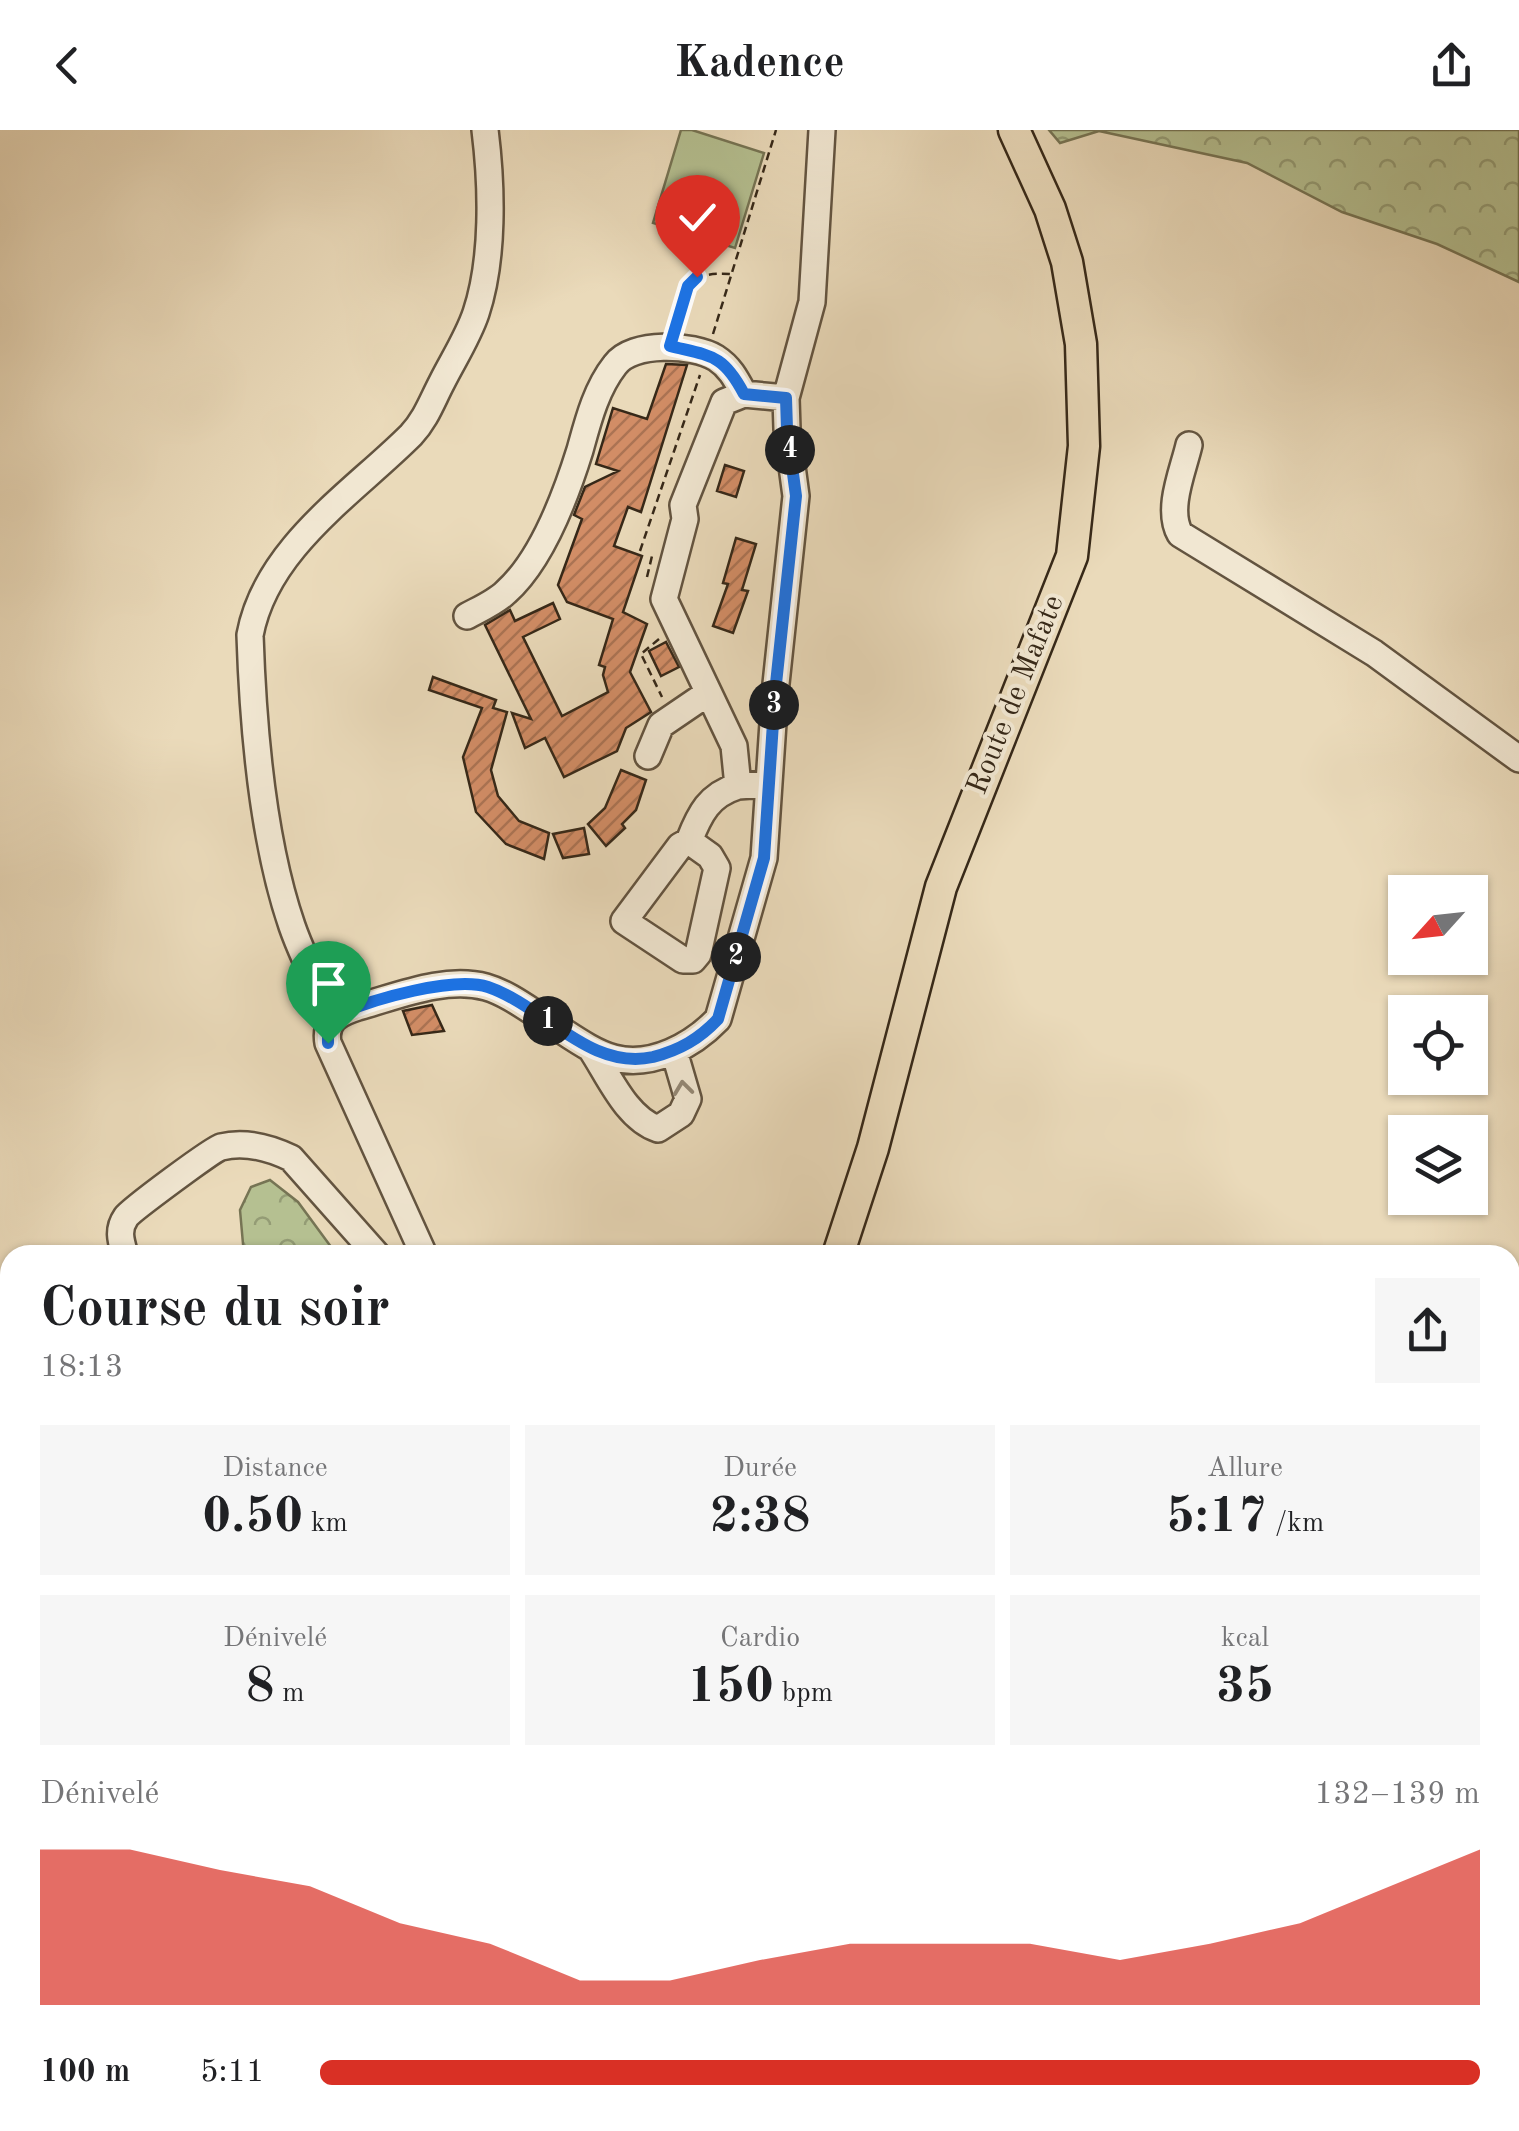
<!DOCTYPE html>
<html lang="fr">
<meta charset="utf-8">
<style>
:root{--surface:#fff;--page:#f6f6f6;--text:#202124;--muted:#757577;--accent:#d93025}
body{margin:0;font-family:"Old Standard TT",serif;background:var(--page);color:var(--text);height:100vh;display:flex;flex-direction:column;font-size:38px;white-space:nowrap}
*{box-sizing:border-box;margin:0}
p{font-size:32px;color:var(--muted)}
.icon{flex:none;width:55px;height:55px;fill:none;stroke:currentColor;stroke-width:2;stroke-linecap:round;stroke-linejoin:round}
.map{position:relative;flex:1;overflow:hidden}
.sheet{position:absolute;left:0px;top:1115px;width:1520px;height:888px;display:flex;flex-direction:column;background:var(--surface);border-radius:30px 30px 0 0;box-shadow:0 2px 8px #0004}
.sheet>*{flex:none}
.needle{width:65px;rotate:243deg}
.controls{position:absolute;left:1388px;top:745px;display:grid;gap:20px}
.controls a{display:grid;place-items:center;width:100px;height:100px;border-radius:0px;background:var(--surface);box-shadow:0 2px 8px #0004;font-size:50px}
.pin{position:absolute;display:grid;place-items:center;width:85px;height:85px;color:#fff;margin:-102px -42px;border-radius:50% 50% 50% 0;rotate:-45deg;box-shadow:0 0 10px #0007}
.pin .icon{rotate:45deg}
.km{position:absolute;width:50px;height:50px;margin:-25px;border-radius:50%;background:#222;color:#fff;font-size:28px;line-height:50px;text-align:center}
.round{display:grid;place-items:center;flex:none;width:105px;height:105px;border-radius:0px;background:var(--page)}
.head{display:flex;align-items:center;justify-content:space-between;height:170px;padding:0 40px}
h1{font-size:55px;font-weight:800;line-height:75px}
.stats{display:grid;grid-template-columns:repeat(3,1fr);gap:15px;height:170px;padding:10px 40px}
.stats div{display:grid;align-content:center;border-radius:0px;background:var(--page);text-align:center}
.stats b{font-size:50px;font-weight:800}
.stats small{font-size:28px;font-weight:400}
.stats p{font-size:28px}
.chart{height:280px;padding:20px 40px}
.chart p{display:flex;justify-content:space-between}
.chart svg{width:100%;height:180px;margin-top:10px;fill:var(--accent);opacity:.7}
ul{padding:0 40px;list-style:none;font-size:32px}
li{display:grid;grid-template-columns:160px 120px 1fr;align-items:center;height:75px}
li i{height:25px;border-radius:12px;background:var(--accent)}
header{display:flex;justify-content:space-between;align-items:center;height:130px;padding:0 40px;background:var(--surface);font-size:45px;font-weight:800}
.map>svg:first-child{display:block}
</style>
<header><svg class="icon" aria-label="back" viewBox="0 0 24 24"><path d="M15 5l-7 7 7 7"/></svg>Kadence<svg class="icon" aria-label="share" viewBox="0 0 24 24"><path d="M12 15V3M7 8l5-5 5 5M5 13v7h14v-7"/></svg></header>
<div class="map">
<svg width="1519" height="2001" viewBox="0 0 1519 2001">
<defs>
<pattern id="forest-crowns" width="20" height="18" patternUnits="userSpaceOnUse" patternTransform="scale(2.5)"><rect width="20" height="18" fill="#b5c091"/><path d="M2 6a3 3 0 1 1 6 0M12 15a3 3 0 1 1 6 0" fill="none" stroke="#949c75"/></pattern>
<pattern id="building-hatch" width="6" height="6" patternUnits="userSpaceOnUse" patternTransform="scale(2.5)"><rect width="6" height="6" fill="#d28d66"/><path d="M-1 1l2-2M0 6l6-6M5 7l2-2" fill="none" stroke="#ab7353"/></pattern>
</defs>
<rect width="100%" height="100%" fill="#eadaba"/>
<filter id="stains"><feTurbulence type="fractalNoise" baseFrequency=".002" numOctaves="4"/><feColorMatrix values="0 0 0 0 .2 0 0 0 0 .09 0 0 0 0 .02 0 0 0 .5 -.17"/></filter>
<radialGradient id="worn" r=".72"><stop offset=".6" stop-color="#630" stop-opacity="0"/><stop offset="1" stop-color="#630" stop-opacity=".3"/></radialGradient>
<path fill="url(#forest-crowns)" stroke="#767454" stroke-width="2.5" d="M 1049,0 L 1519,0 L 1519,152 L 1437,114 L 1342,82 L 1247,33 L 1099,1 L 1060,13 Z
M 270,1050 L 298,1072 L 337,1125 L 244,1125 L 240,1080 L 251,1057 Z
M 845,1992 L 851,2001 L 684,2001 L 680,1993 Z
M 869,1993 L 1309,1993 L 1306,2001 L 874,2001 Z"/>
<path fill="#b5c091" stroke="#767454" stroke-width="2.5" d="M 681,0 L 692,0 L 764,23 L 735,118 L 653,93 Z"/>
<path fill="url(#building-hatch)" stroke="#362818" stroke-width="2.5" d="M 666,234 L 687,235 L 641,382 L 628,377 L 614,416 L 642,426 L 623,482 L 647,494 L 630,542 L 651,582 L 626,598 L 617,621 L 564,647 L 545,608 L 525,618 L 512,583 L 531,589 L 485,495 L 510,480 L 515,491 L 553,473 L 560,489 L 523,507 L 562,586 L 608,562 L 603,545 L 605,537 L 599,535 L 613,489 L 567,472 L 558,455 L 582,389 L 574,385 L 585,357 L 618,341 L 596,334 L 613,278 L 647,289 Z
M 725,335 L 744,341 L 736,367 L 717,361 Z
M 736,408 L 756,414 L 742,460 L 748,461 L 733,503 L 713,496 L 728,454 L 723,453 Z
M 666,512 L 679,537 L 661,546 L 649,521 Z
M 433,547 L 496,570 L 493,578 L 507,582 L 491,640 L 498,666 L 519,691 L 549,703 L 544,729 L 506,714 L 476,682 L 463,627 L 482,578 L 429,560 Z
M 621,640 L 646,650 L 636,680 L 622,694 L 625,698 L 606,716 L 588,694 L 605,678 Z
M 584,698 L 589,724 L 563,728 L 553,704 Z
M 432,875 L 444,901 L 412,905 L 403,881 Z"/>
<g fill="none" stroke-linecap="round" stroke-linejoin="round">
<g stroke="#635440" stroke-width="30">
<path id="minor" d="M 1189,315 C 1183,341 1166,379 1180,404 L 1374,523 L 1519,629
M 467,486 C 480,479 496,472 506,462 C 542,430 566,365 580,320 C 588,291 596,259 615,235 C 632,211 693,214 716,228 C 730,237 736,249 744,264
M 648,626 L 661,595 L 708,563
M 768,654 L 738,656 L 734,616 L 664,469 L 685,389 L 683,375 L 724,272 L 744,264 L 786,268
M 689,711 L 710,726 L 717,738 L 698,824 L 693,830 L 683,830 L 624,791 L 680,716 L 689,711 C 700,683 709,665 738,656
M 334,888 C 319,858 303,828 292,796 C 262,709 253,597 250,505 C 266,418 353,363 411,305 C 426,289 432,271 442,252 C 453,230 468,207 476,183 C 494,129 492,56 485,0
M 591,919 C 609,946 626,988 658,999 L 681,984 L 688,969 L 674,921
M 125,1125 C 121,1111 117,1100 126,1087 C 131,1080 213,1019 221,1017 C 244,1011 270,1018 291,1028 L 377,1125
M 424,1125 L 328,913 C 324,890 339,883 358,877 C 398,866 445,846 486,857 C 507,863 528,879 547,891 C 567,903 591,922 614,928 C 652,938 693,915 718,889 L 764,728 L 775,563 L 796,366 L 787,299 L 786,268 L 812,172 L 822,0
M 0,1382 L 10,1374
M 1510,1534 L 1519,1532"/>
</g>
<g stroke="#362818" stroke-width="35">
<path id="major" d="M 838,1125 L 873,1018 L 941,757 L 1072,426 L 1084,316 L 1081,214 L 1067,132 L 1050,79 L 1014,0
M 851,1992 L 856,2001"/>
</g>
<path stroke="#362818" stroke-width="2.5" stroke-dasharray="8 5" stroke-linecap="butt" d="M 676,196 C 687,160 686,141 730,144
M 713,204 L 776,0
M 640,421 L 700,245
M 647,447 L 652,426
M 659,509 L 641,524 L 662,567
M 0,1752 L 10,1752
M 0,1963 L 10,1978
M 19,1992 L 24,2001"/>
<use href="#minor" stroke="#f1e7d2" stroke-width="25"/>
<use href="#major" stroke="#eadaba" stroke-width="30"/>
</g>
<defs><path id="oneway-chevron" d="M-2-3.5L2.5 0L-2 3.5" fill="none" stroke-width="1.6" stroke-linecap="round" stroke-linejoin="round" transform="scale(2.5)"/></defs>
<use stroke="#948875" href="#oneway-chevron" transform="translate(683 958) rotate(-97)"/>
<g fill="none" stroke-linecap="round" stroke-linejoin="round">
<g stroke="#fff" stroke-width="20">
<path id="route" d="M 328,913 L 328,896 L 340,884 C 373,869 454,846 488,857 C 544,876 589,941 653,927 C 680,920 699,909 718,889 L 764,728 L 775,563 L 796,366 L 787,299 L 786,268 L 744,264 C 723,224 711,226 670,216 L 688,156 L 697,147"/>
</g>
<use href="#route" stroke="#1a73e8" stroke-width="12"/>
</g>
<g text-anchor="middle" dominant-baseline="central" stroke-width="8" stroke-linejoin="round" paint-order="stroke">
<g font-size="30" fill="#362818" stroke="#f1e7d2">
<text transform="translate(1016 565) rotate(-68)">Route de Mafate</text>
</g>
</g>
<rect width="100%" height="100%" filter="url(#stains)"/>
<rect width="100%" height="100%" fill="url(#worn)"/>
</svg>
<div class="controls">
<a><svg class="needle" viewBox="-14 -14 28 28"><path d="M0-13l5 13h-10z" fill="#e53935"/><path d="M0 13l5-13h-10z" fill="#757577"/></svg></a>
<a><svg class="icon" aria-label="locate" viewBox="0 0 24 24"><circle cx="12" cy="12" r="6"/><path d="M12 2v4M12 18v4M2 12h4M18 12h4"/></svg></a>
<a><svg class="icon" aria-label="layers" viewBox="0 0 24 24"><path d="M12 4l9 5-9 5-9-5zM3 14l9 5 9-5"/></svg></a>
</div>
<div class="pin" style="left:328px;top:913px;background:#1e9e55"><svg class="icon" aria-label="arrive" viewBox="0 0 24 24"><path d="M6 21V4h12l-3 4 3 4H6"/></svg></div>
<div class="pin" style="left:697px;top:147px;background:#d93025"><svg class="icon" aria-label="check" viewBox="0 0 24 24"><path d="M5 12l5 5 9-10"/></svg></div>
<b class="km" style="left:548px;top:891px">1</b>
<b class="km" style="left:736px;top:827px">2</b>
<b class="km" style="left:774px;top:575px">3</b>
<b class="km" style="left:790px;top:320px">4</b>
<section class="sheet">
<div class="head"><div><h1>Course du soir</h1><p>18:13</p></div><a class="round"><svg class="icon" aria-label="share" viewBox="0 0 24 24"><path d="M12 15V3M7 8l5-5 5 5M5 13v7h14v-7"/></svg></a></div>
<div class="stats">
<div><p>Distance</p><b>0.50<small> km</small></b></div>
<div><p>Durée</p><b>2:38</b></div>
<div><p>Allure</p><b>5:17<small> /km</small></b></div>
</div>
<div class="stats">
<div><p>Dénivelé</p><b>8<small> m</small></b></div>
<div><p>Cardio</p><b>150<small> bpm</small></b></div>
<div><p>kcal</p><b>35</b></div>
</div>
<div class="chart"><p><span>Dénivelé</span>132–139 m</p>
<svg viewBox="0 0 160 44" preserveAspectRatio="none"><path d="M0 44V6L10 6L20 11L30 15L40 24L50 29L60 38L70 38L80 33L90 29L100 29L110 29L120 33L130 29L140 24L150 15L160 6V44z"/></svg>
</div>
<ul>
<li><b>100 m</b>5:11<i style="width:100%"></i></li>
</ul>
</section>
</div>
